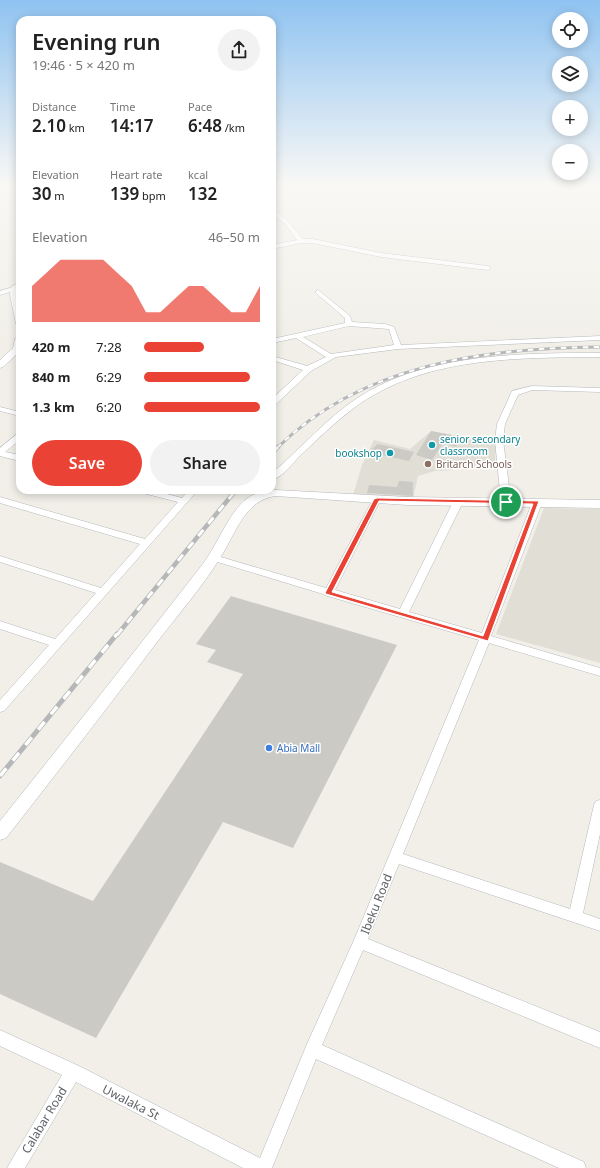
<!DOCTYPE html>
<meta charset="utf-8">
<style>
:root{--surface:#fff;--page:#f2f2f2;--text:#222;--muted:#767676;--accent:#ea4335}
body{margin:0;font-family:"Noto Sans",sans-serif;background:var(--page);color:var(--text);height:100vh;display:flex;flex-direction:column;font-size:15px;white-space:nowrap}
*{box-sizing:border-box;margin:0}
p{font-size:13px;color:var(--muted)}
.icon{flex:none;width:22px;height:22px;fill:none;stroke:currentColor;stroke-width:2;stroke-linecap:round;stroke-linejoin:round}
.map{position:relative;flex:1;overflow:hidden}
.side{position:absolute;left:16px;top:16px;width:260px;height:478px;display:flex;flex-direction:column;background:var(--surface);border-radius:12px;box-shadow:0 2px 10px #0003}
.side>*{flex:none}
.buttons{position:absolute;left:552px;top:12px;display:grid;gap:8px}
.buttons a{display:grid;place-items:center;width:36px;height:36px;border-radius:50%;background:var(--surface);box-shadow:0 2px 10px #0003;font-size:20px}
.pin{position:absolute;display:grid;place-items:center;width:34px;height:34px;color:#fff;margin:-17px;border:2px solid #fff;border-radius:50%;box-shadow:0 1px 4px #0007}
.round{display:grid;place-items:center;flex:none;width:42px;height:42px;border-radius:21px;background:var(--page)}
.headline{display:flex;align-items:center;justify-content:space-between;height:68px;padding:0 16px}
h1{font-size:22px;font-weight:600;line-height:30px}
.stats{display:grid;grid-template-columns:repeat(3,1fr);gap:6px;height:68px;padding:4px 16px}
.stats div{display:grid;align-content:center}
.stats b{font-size:17px;font-weight:600}
.stats small{font-size:11px;font-weight:400}
.stats p{font-size:11px}
.chart{height:112px;padding:8px 16px}
.chart p{display:flex;justify-content:space-between}
.chart svg{width:100%;height:72px;margin-top:4px;fill:var(--accent);opacity:.7}
.action{display:flex;gap:8px;margin-top:auto;padding:8px 16px}
.action a{flex:1;height:46px;border-radius:24px;background:var(--accent);color:#fff;font-size:16px;font-weight:600;line-height:46px;text-align:center}
.action a+a{background:var(--page);color:var(--text)}
ul{padding:0 16px;list-style:none;font-size:13px}
li{display:grid;grid-template-columns:64px 48px 1fr;align-items:center;height:30px}
li i{height:10px;border-radius:5px;background:var(--accent)}
.map>svg:first-child{display:block}
</style>
<div class="map">
<svg width="600" height="1168" viewBox="0 0 600 1168">
<rect width="100%" height="100%" fill="#f1efe8"/>
<path fill="#e1ded6" d="M 431,431 L 496,443 L 495,463 L 492,467 L 456,468 L 453,470 L 435,471 L 418,476 L 413,499 L 353,495 L 362,465 L 374,440 L 410,449 Z
M 544,508 L 600,509 L 600,663 L 496,634 Z"/>
<path fill="#cccac5" d="M 431,431 L 463,437 L 456,447 L 443,443 L 432,460 L 416,455 Z
M 378,444 L 414,452 L 409,461 L 368,452 Z
M 399,481 L 413,482 L 413,496 L 367,493 L 369,485 L 397,487 Z
M 231,596 L 397,645 L 293,848 L 223,822 L 96,1038 L 0,994 L 0,862 L 93,901 L 243,674 L 207,662 L 216,650 L 196,644 Z"/>
<g fill="none" stroke-linecap="round" stroke-linejoin="round">
<g stroke="#b5b8bc" stroke-width="1">
<path id="minor" d="M 272,208 L 289,222 L 303,239 L 313,239 L 381,253 L 488,266 L 491,268 L 488,270 L 381,257 L 313,243 L 301,243 L 272,249 L 272,245 L 297,240 L 285,224 L 272,213 Z
M 14,287 L 16,288 L 16,290 L 0,295 L 0,291 Z
M 318,290 L 350,316 L 352,322 L 385,324 L 394,327 L 401,345 L 600,336 L 600,340 L 398,349 L 336,357 L 311,371 L 275,405 L 272,405 L 272,399 L 303,370 L 272,360 L 272,356 L 307,366 L 326,357 L 296,338 L 272,343 L 272,339 L 345,323 L 345,318 L 316,293 L 316,291 ZM 349,326 L 389,329 L 394,345 L 331,354 L 303,337 Z
M 600,353 L 600,357 C 518,358 423,356 354,408 C 335,422 319,438 302,454 C 293,462 283,477 272,480 L 272,473 C 302,448 326,418 359,397 C 427,353 522,353 600,353 Z
M 532,386 L 600,388 L 600,392 L 532,390 L 518,395 L 505,424 L 503,440 L 511,502 L 506,505 L 501,502 L 495,440 L 497,424 L 512,391 Z
M 0,407 L 20,412 L 20,416 L 0,411 Z
M 17,434 L 20,434 L 20,440 L 5,452 L 20,455 L 20,461 L 0,456 L 0,448 Z
M 138,490 L 152,490 L 182,498 L 189,490 L 198,490 L 4,711 L 0,712 L 0,700 L 49,645 L 0,629 L 0,621 L 55,639 L 96,593 L 0,562 L 0,556 L 101,588 L 140,544 L 0,503 L 0,497 L 145,539 L 178,502 L 139,492 Z
M 377,496 L 381,499 L 335,590 L 400,609 L 453,502 L 458,499 L 461,500 L 463,502 L 409,612 L 482,633 L 532,503 L 537,500 L 542,503 L 491,636 L 600,668 L 600,676 L 489,643 L 403,854 L 570,909 L 594,805 L 596,801 L 600,800 L 600,834 L 583,913 L 600,919 L 600,931 L 399,864 L 368,939 L 600,1032 L 600,1048 L 363,950 L 322,1045 L 584,1162 L 586,1168 L 559,1168 L 316,1059 L 272,1168 L 243,1168 L 76,1082 L 25,1168 L 7,1168 L 62,1075 L 0,1046 L 0,1030 L 79,1066 L 260,1158 L 307,1044 L 354,940 L 479,640 L 324,595 L 323,594 L 211,560 L 209,558 L 214,555 L 326,588 L 373,499 Z"/>
</g>
<g stroke="#b5b8bc" stroke-width="1">
<path id="tertiary" d="M 20,282 L 20,289 L 18,290 L 20,327 L 16,324 L 10,295 L 11,287 Z
M 20,336 L 20,351 L 3,367 L 0,368 L 0,360 L 13,348 L 15,339 Z
M 276,490 L 407,497 L 600,500 L 600,508 L 407,505 L 276,496 C 245,499 235,535 220,558 C 201,589 176,617 154,646 C 106,710 56,774 6,838 L 0,840 L 0,821 C 68,736 135,651 202,565 C 216,547 224,524 239,506 C 249,494 261,491 276,490 Z"/>
</g>
<use href="#minor" fill="#fff" fill-rule="evenodd"/>
<use href="#tertiary" fill="#fff" fill-rule="evenodd"/>
<g stroke="#b6b7b8" stroke-width="3">
<path id="rail-far2" d="M 277,448 C 362,364 485,348 600,347"/>
</g>
<g stroke="#b6b7b8" stroke-width="4.5">
<path id="rail-far1" d="M 272,453 L 278,447
M 117,635 L 236,490"/>
</g>
<g stroke="#b6b7b8" stroke-width="5">
<path id="rail" d="M 0,776 L 117,634"/>
</g>
<use href="#rail-far2" stroke="#fff" stroke-width="2" stroke-dasharray="5.5" stroke-linecap="butt"/>
<use href="#rail-far1" stroke="#fff" stroke-width="3" stroke-dasharray="8" stroke-linecap="butt"/>
<use href="#rail" stroke="#fff" stroke-width="3.5" stroke-dasharray="10" stroke-linecap="butt"/>
</g>
<linearGradient id="sky" x2="0" y2="1"><stop stop-color="#8fc3f1"/><stop offset="0.53" stop-color="#f9f8f5"/><stop offset="1" stop-color="#f9f8f5" stop-opacity="0"/></linearGradient>
<rect width="600" height="348" fill="url(#sky)"/>
<path fill="#ea4335" stroke="#fff" fill-rule="evenodd" d="M 377,498 L 539,501 L 488,641 L 326,594 L 325,593 L 374,499 ZM 379,501 L 533,504 L 483,636 L 332,592 Z"/>
<g fill="#0f9aa8" stroke="#fff" stroke-width="1.5">
<circle cx="432" cy="445" r="4"/>
<circle cx="390" cy="453" r="4"/>
</g>
<circle fill="#8d6e63" stroke="#fff" stroke-width="1.5" cx="428" cy="464" r="4"/>
<circle fill="#3f7fe0" stroke="#fff" stroke-width="1.5" cx="269" cy="748" r="4"/>
<g text-anchor="middle" dominant-baseline="central" stroke-width="3" stroke-linejoin="round" paint-order="stroke">
<g font-size="10" fill="#0d838f" stroke="#fff" text-anchor="start">
<text x="440" y="439">senior secondary<tspan x="440" dy="12">classroom</tspan></text>
<text x="382" y="453" text-anchor="end">bookshop</text>
</g>
<g font-size="10" fill="#785e54" stroke="#fff" text-anchor="start">
<text x="436" y="464">Britarch Schools</text>
</g>
<g font-size="10" fill="#366cbe" stroke="#fff" text-anchor="start">
<text x="277" y="748">Abia Mall</text>
</g>
<g font-size="12" fill="#5f6368" stroke="#fff">
<text transform="translate(376 904) rotate(-68)">Ibeku Road</text>
<text transform="translate(131 1102) rotate(27)">Uwalaka St</text>
<text transform="translate(44 1120) rotate(-59)">Calabar Road</text>
</g>
</g>
</svg>
<div class="buttons">
<a><svg class="icon" aria-label="locate" viewBox="0 0 24 24"><circle cx="12" cy="12" r="6"/><path d="M12 2v4M12 18v4M2 12h4M18 12h4"/></svg></a>
<a><svg class="icon" aria-label="layers" viewBox="0 0 24 24"><path d="M12 4l9 5-9 5-9-5zM3 14l9 5 9-5"/></svg></a>
<a>+</a>
<a>−</a>
</div>
<div class="pin" style="left:506px;top:502px;background:#1e9e55"><svg class="icon" aria-label="arrive" viewBox="0 0 24 24"><path d="M6 21V4h12l-3 4 3 4H6"/></svg></div>
<section class="side">
<div class="headline"><div><h1>Evening run</h1><p>19:46 · 5 × 420 m</p></div><a class="round"><svg class="icon" aria-label="share" viewBox="0 0 24 24"><path d="M12 15V3M7 8l5-5 5 5M5 13v7h14v-7"/></svg></a></div>
<div class="stats">
<div><p>Distance</p><b>2.10<small> km</small></b></div>
<div><p>Time</p><b>14:17</b></div>
<div><p>Pace</p><b>6:48<small> /km</small></b></div>
</div>
<div class="stats">
<div><p>Elevation</p><b>30<small> m</small></b></div>
<div><p>Heart rate</p><b>139<small> bpm</small></b></div>
<div><p>kcal</p><b>132</b></div>
</div>
<div class="chart"><p><span>Elevation</span>46–50 m</p>
<svg viewBox="0 0 160 44" preserveAspectRatio="none"><path d="M0 44V22L10 14L20 6L30 6L40 6L50 6L60 14L70 22L80 38L90 38L100 30L110 22L120 22L130 30L140 38L150 38L160 22V44z"/></svg>
</div>
<ul>
<li><b>420 m</b>7:28<i style="width:52%"></i></li>
<li><b>840 m</b>6:29<i style="width:91%"></i></li>
<li><b>1.3 km</b>6:20<i style="width:100%"></i></li>
</ul>
<div class="action"><a>Save</a><a>Share</a></div>
</section>
</div>
